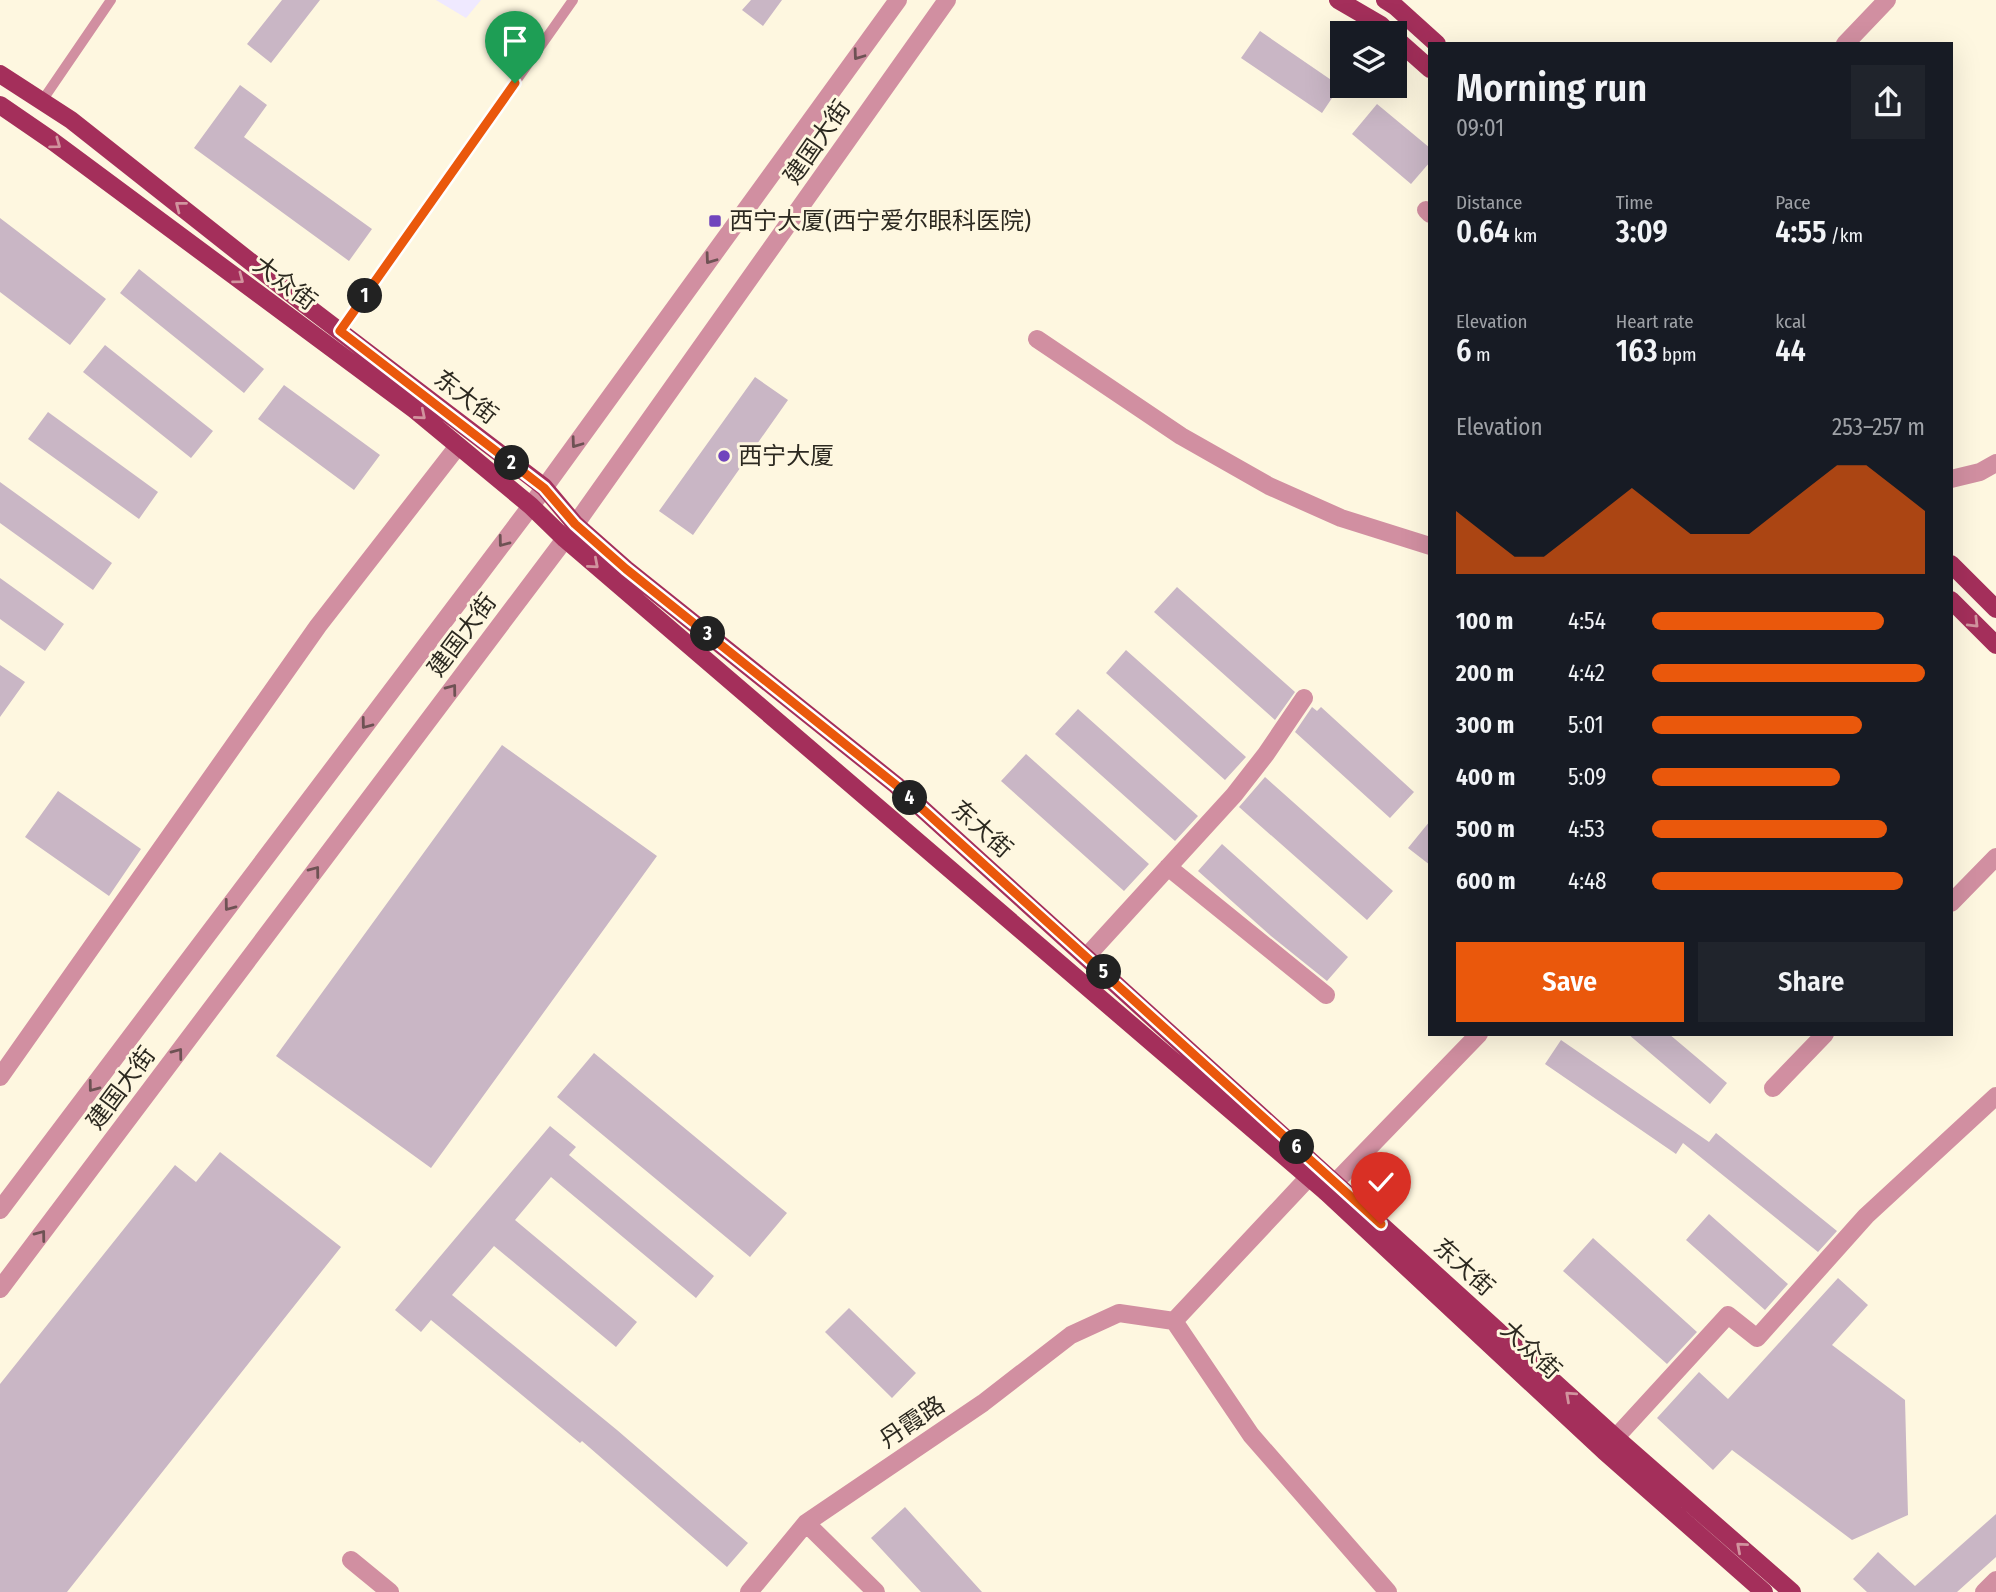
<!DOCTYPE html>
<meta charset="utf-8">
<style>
:root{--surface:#171b24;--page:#20242c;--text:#f1f3f6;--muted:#9ea1a6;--accent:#ea580c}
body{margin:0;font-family:"Fira Sans Condensed","Noto Sans SC",sans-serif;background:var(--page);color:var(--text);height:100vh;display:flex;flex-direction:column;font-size:26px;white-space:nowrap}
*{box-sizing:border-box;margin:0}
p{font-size:23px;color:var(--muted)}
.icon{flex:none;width:38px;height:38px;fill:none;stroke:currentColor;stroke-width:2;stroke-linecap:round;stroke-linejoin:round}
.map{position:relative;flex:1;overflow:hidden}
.side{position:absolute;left:1428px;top:42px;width:525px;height:994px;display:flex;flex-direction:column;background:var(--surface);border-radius:0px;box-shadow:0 7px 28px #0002}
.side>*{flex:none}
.buttons{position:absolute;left:1330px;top:21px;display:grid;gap:14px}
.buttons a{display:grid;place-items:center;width:77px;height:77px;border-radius:0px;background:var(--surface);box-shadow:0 7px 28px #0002;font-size:35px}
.pin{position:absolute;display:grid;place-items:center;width:60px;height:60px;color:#fff;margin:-72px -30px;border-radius:50% 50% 50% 0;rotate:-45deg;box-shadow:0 0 7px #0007}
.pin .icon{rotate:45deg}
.km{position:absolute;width:35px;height:35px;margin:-18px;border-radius:50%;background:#222;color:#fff;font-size:19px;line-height:35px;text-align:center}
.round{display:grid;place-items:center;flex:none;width:74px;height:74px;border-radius:0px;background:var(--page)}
.headline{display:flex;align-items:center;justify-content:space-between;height:119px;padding:0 28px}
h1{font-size:38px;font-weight:600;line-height:52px}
.figures{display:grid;grid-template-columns:repeat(3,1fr);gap:10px;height:119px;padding:7px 28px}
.figures div{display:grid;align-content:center}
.figures b{font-size:30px;font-weight:600}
.figures small{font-size:19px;font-weight:400}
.figures p{font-size:19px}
.chart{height:196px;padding:14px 28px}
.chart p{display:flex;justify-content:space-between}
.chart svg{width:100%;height:126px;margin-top:7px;fill:var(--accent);opacity:.7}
.action{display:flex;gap:14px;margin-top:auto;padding:14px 28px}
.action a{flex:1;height:80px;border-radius:0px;background:var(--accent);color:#fff;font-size:28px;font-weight:600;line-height:80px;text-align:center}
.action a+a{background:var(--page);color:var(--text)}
ul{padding:0 28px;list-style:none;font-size:23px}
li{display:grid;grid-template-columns:112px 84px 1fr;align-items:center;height:52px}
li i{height:18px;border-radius:9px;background:var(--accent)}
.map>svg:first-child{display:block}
</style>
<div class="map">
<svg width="1996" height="1592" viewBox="0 0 1996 1592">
<rect width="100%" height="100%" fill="#fef7e0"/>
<path fill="#efe9ff" d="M 436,0 L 481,0 L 466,18 Z"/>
<path fill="#c9b6c5" d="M 282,0 L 320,0 L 271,63 L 247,44 Z
M 751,0 L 782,0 L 763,26 L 742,10 Z
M 1260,31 L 1340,86 L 1322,113 L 1241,58 Z
M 240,85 L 267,105 L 244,137 L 372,229 L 349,261 L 194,148 Z
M 1377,104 L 1430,148 L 1430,162 L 1411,184 L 1352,134 Z
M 0,218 L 106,299 L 70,345 L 0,292 Z
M 139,269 L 264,369 L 244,393 L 120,293 Z
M 105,345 L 213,431 L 191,458 L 83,372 Z
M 755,377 L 788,400 L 693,535 L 659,511 Z
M 284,385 L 380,455 L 354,490 L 258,419 Z
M 48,412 L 158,492 L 139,519 L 28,439 Z
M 0,482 L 112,563 L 93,590 L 0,523 Z
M 0,578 L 64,624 L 45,651 L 0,619 Z
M 1177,587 L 1295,692 L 1275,720 L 1154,612 Z
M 1126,650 L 1246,757 L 1225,780 L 1106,673 Z
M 0,665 L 25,682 L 0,717 Z
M 1312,707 L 1317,711 L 1321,707 L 1414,792 L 1390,818 L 1295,732 Z
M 1078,709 L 1198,816 L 1175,841 L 1055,734 Z
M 502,745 L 657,856 L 431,1168 L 276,1056 Z
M 1026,754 L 1149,864 L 1124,891 L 1001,781 Z
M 1265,777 L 1393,891 L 1367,920 L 1239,807 Z
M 58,791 L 141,849 L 109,896 L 25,837 Z
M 1430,821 L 1430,865 L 1408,848 Z
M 1222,844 L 1348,957 L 1327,981 L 1271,936 L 1198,871 Z
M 1628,1034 L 1669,1034 L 1727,1083 L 1710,1104 Z
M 1561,1040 L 1709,1142 L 1716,1133 L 1837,1231 L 1818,1252 L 1683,1143 L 1676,1154 L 1545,1064 Z
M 594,1053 L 787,1213 L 750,1257 L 557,1097 Z
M 550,1126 L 576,1147 L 569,1155 L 714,1276 L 696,1298 L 551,1177 L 515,1220 L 637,1322 L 616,1347 L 494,1246 L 452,1295 L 617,1430 L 748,1543 L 727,1567 L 582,1441 L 580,1443 L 431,1320 L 421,1332 L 395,1310 Z
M 220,1152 L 341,1247 L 67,1592 L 0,1592 L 0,1384 L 175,1165 L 196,1182 Z
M 1709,1214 L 1788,1284 L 1765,1310 L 1686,1240 Z
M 1593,1238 L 1697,1332 L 1667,1364 L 1563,1271 Z
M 1838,1278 L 1868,1305 L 1832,1345 L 1905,1400 L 1908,1515 L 1852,1540 L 1732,1450 L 1713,1470 L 1657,1418 L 1699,1372 L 1728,1399 Z
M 849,1308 L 916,1373 L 892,1398 L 825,1332 Z
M 905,1507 L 982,1592 L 921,1592 L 871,1538 Z
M 1996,1514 L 1996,1557 L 1957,1592 L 1867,1592 L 1853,1579 L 1878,1552 L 1915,1586 Z"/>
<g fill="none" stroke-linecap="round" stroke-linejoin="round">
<path stroke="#d18fa1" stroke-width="10" d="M 42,101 L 111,0
M 340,331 L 573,0"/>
<path stroke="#d18fa1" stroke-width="18" d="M 1426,210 L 1430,214
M 1037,339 L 1181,436 L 1269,486 L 1341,518 L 1430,546
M 1951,479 L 1980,472 L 1996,463
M 1168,867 L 1326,995
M 1951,903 L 1996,857
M 1086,957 L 1234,795 L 1266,754 L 1304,698
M 0,1077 L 318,626 L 458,446
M 1773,1088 L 1825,1034
M 1326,1192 L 1479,1034
M 1174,1321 L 1309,1177
M 1607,1447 L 1728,1315 L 1757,1338 L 1866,1216 L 1996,1096
M 806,1523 L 876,1592
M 351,1560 L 390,1592
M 749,1592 L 806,1523 L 983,1403 L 1071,1335 L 1119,1313 L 1174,1321 L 1251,1435 L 1388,1592
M 1984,1592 L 1996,1580"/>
<path stroke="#d18fa1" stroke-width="18" d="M 1845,44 L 1887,0
M 0,1210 L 531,506 L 898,0
M 0,1289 L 565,539 L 947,0"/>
<path stroke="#a42f5b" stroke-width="18" d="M 1338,0 L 1381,25 L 1389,33
M 1385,0 L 1396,7 L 1437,44
M 1395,38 L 1430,69
M 0,74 L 71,120 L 304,304 L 544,487 L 575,524 L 626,569 L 896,785 L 1616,1438 L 1792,1592
M 0,105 L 51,140 L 415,410 L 531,506 L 565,539 L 1326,1192 L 1604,1451 L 1764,1592
M 1951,564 L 1996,609
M 1951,600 L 1996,645"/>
</g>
<defs><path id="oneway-chevron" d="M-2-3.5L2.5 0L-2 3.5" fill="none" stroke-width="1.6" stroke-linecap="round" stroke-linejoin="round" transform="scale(1.75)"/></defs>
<g stroke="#6e5254">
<use href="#oneway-chevron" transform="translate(858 55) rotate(126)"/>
<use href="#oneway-chevron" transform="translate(710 259) rotate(126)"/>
<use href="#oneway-chevron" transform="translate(576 443) rotate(126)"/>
<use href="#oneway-chevron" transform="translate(503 542) rotate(127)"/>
<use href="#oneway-chevron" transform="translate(452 689) rotate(-53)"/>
<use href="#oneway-chevron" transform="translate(366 724) rotate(127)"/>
<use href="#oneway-chevron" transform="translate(315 871) rotate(-53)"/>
<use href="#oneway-chevron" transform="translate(229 906) rotate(127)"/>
<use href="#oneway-chevron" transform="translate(178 1053) rotate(-53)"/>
<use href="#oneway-chevron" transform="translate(93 1087) rotate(127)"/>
<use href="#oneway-chevron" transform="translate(41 1235) rotate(-53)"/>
</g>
<g stroke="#d1939e">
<use href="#oneway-chevron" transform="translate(56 144) rotate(36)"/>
<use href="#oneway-chevron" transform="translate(180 206) rotate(-142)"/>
<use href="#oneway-chevron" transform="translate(239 279) rotate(37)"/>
<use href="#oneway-chevron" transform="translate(421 415) rotate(40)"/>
<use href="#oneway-chevron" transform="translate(594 564) rotate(41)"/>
<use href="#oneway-chevron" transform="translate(1974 623) rotate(45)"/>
<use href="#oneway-chevron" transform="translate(1570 1396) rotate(-138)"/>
<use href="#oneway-chevron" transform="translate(1741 1547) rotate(-139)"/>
</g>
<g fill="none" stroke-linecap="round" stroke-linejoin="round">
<g stroke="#fff" stroke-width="14">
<path id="route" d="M 515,83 L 340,331 L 544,488 L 575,524 L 626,569 L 896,785 L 1381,1224"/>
</g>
<use href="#route" stroke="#ea580c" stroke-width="9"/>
</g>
<g fill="#7045bd" stroke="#fef7e0" stroke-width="2.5">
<rect x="708" y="214" width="14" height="14" rx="3.5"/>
<circle cx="724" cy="456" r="7"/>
</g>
<g text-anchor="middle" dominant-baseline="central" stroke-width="6" stroke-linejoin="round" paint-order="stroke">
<g font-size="24" fill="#2c2920" stroke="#fef7e0">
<text transform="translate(817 142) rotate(-55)">建国大街</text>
<text transform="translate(285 283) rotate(37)">大众街</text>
<text transform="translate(466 397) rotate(37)">东大街</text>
<text transform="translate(462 635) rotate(-53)">建国大街</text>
<text transform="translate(982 829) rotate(42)">东大街</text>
<text transform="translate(121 1088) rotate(-53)">建国大街</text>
<text transform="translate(1464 1267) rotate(42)">东大街</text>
<text transform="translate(1531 1350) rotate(43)">大众街</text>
<text transform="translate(912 1422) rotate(-34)">丹霞路</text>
</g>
<g font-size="24" fill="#2c2920" stroke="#fef7e0" text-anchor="start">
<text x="729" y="221">西宁大厦(西宁爱尔眼科医院)</text>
<text x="738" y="456">西宁大厦</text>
</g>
</g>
</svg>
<div class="buttons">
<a><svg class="icon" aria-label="layers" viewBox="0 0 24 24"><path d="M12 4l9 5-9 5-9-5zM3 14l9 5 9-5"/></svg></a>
</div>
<div class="pin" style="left:515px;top:83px;background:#1e9e55"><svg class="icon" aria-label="arrive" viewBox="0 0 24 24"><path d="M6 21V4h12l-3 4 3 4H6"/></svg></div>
<div class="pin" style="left:1381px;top:1224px;background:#d93025"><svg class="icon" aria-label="check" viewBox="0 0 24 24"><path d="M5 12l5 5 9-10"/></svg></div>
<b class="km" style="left:365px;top:296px">1</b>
<b class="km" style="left:512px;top:463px">2</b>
<b class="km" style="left:708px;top:634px">3</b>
<b class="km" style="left:910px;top:798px">4</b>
<b class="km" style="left:1104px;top:972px">5</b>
<b class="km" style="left:1297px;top:1147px">6</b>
<section class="side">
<div class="headline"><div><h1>Morning run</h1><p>09:01</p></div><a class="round"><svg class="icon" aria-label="share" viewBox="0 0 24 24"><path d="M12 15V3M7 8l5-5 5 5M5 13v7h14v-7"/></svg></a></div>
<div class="figures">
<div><p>Distance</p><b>0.64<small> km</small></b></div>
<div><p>Time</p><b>3:09</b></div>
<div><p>Pace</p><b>4:55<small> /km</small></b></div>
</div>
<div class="figures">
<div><p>Elevation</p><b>6<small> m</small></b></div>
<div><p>Heart rate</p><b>163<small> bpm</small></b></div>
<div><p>kcal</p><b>44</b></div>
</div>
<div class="chart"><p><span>Elevation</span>253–257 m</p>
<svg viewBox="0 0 160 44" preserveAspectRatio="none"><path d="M0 44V22L10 30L20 38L30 38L40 30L50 22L60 14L70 22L80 30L90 30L100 30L110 22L120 14L130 6L140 6L150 14L160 22V44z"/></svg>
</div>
<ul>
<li><b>100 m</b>4:54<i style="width:85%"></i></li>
<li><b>200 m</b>4:42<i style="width:100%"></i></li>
<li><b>300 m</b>5:01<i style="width:77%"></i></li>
<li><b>400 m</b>5:09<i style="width:69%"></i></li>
<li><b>500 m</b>4:53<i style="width:86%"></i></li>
<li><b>600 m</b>4:48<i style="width:92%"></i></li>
</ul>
<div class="action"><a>Save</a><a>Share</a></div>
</section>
</div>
